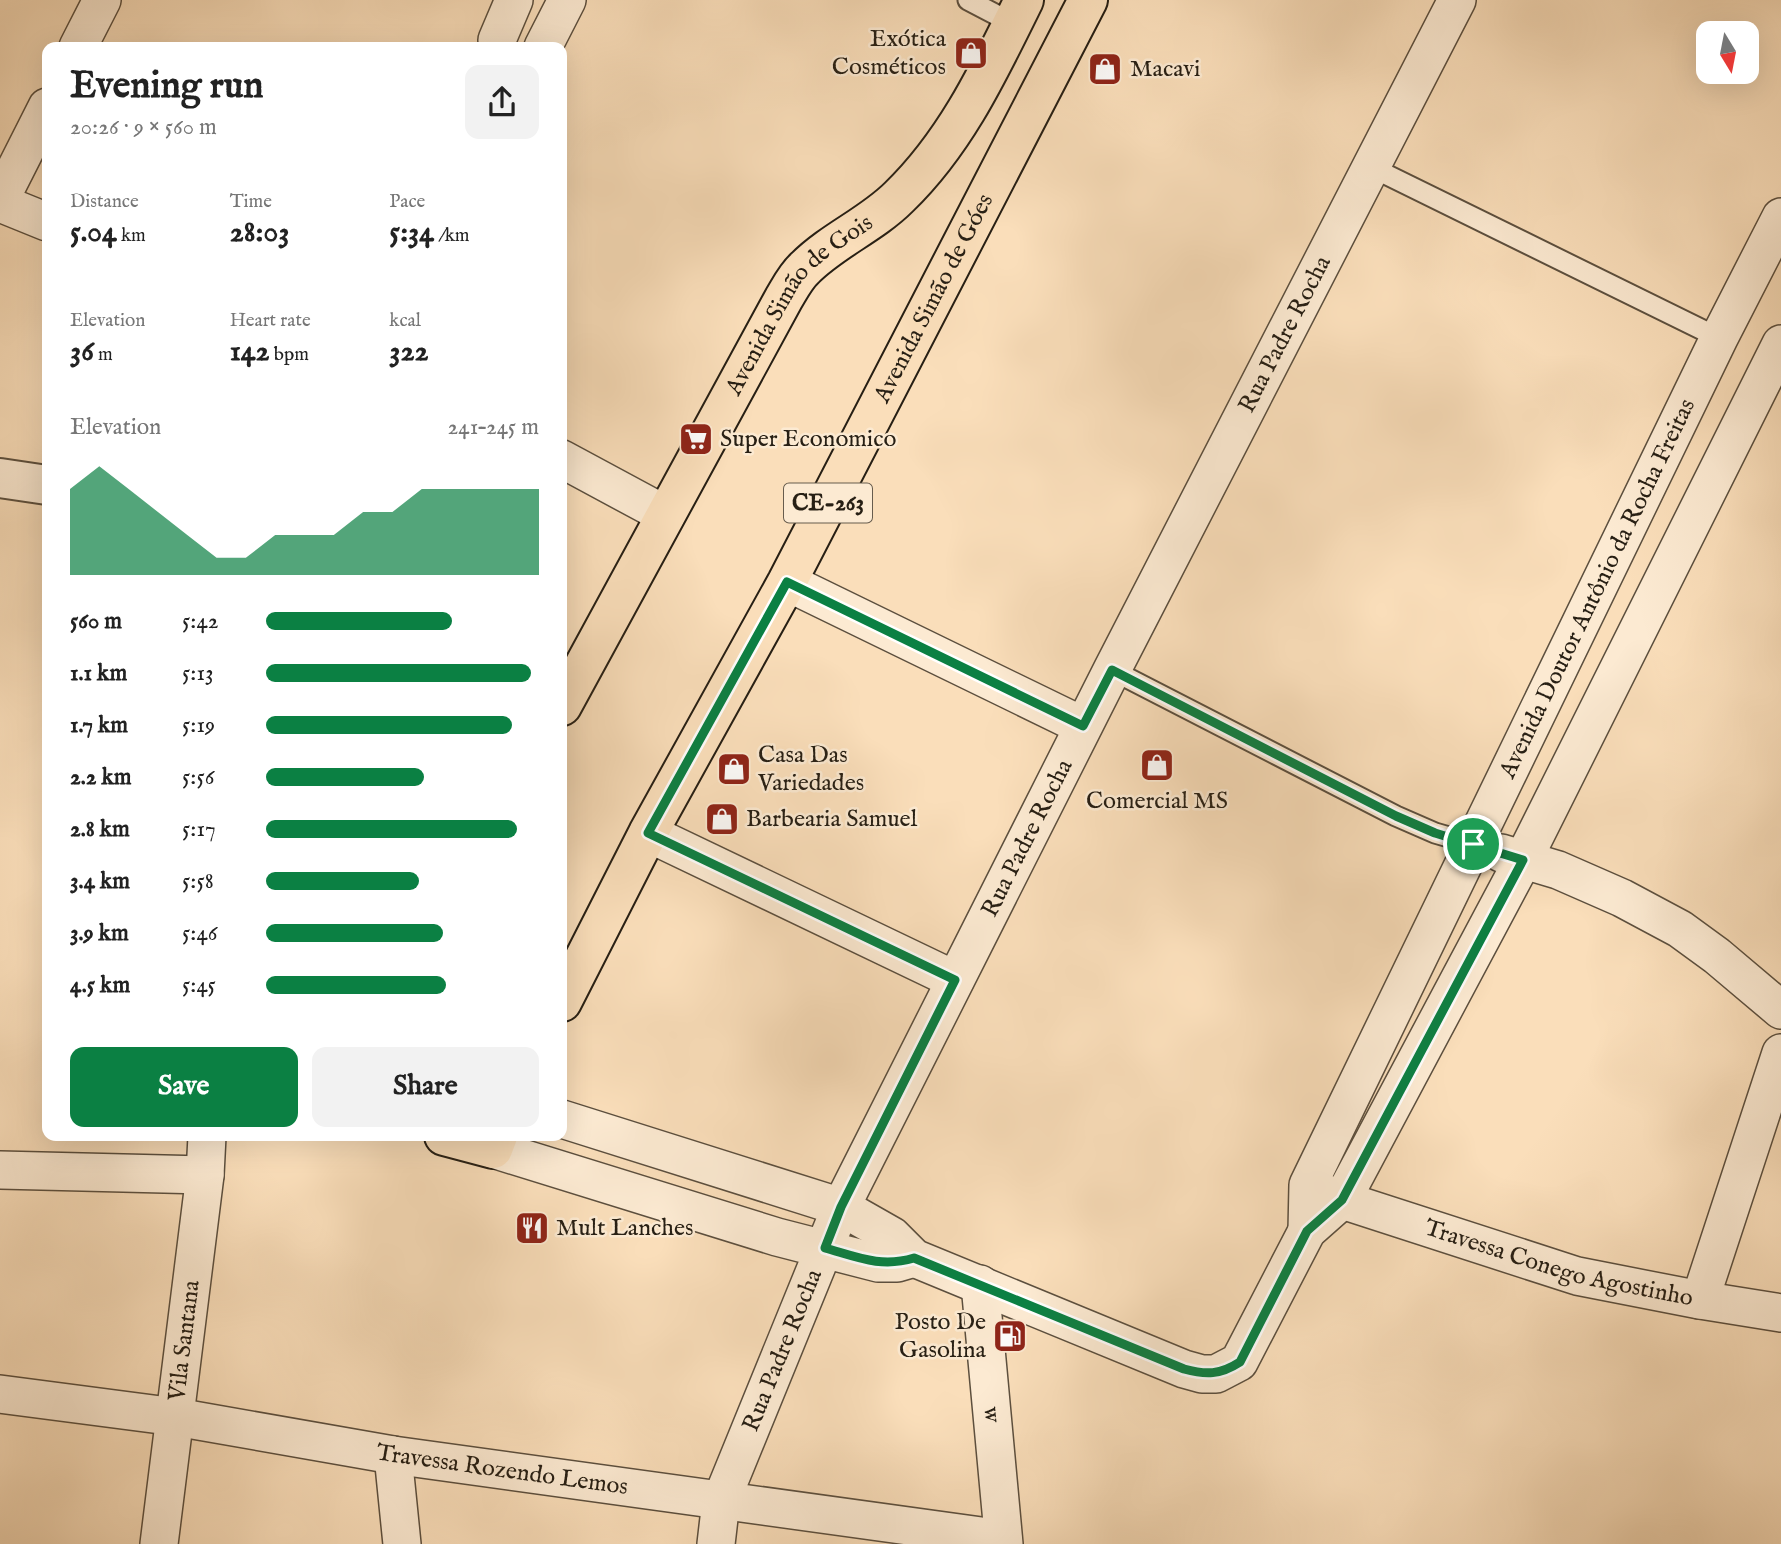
<!DOCTYPE html>
<meta charset="utf-8">
<style>
:root{--surface:#fff;--page:#f2f2f2;--text:#222;--muted:#767676;--accent:#0b8043}
body{margin:0;font-family:"IM FELL English",serif;background:var(--page);color:var(--text);height:100vh;display:flex;flex-direction:column;font-size:26px;white-space:nowrap}
*{box-sizing:border-box;margin:0}
p{font-size:23px;color:var(--muted)}
.icon{flex:none;width:38px;height:38px;fill:none;stroke:currentColor;stroke-width:2;stroke-linecap:round;stroke-linejoin:round}
.map{position:relative;flex:1;overflow:hidden}
.sheet{position:absolute;left:42px;top:42px;width:525px;height:1099px;display:flex;flex-direction:column;background:var(--surface);border-radius:14px;box-shadow:0 7px 28px #0002}
.sheet>*{flex:none}
.needle{width:46px;rotate:170deg}
.controls{position:absolute;left:1696px;top:21px;display:grid;gap:14px}
.controls a{display:grid;place-items:center;width:63px;height:63px;border-radius:14px;background:var(--surface);box-shadow:0 7px 28px #0002;font-size:35px}
.pin{position:absolute;display:grid;place-items:center;width:60px;height:60px;color:#fff;margin:-30px;border:4px solid #fff;border-radius:50%;box-shadow:0 2px 7px #0007}
.round{display:grid;place-items:center;flex:none;width:74px;height:74px;border-radius:14px;background:var(--page)}
.summary{display:flex;align-items:center;justify-content:space-between;height:119px;padding:0 28px}
h1{font-size:38px;font-weight:700;line-height:52px}
.metrics{display:grid;grid-template-columns:repeat(3,1fr);gap:10px;height:119px;padding:7px 28px}
.metrics div{display:grid;align-content:center}
.metrics b{font-size:30px;font-weight:700}
.metrics small{font-size:19px;font-weight:400}
.metrics p{font-size:19px}
.chart{height:196px;padding:14px 28px}
.chart p{display:flex;justify-content:space-between}
.chart svg{width:100%;height:126px;margin-top:7px;fill:var(--accent);opacity:.7}
.cta{display:flex;gap:14px;margin-top:auto;padding:14px 28px}
.cta a{flex:1;height:80px;border-radius:14px;background:var(--accent);color:#fff;font-size:28px;font-weight:700;line-height:80px;text-align:center}
.cta a+a{background:var(--page);color:var(--text)}
ul{padding:0 28px;list-style:none;font-size:23px}
li{display:grid;grid-template-columns:112px 84px 1fr;align-items:center;height:52px}
li i{height:18px;border-radius:9px;background:var(--accent)}
.map>svg:first-child{display:block}
</style>
<div class="map">
<svg width="1781" height="1544" viewBox="0 0 1781 1544">
<rect width="100%" height="100%" fill="#fadeba"/>
<filter id="stains"><feTurbulence type="fractalNoise" baseFrequency=".00286" numOctaves="4"/><feColorMatrix values="0 0 0 0 .2 0 0 0 0 .09 0 0 0 0 .02 0 0 0 .5 -.17"/></filter>
<radialGradient id="worn" r=".72"><stop offset=".6" stop-color="#630" stop-opacity="0"/><stop offset="1" stop-color="#630" stop-opacity=".3"/></radialGradient>
<g fill="none" stroke-linecap="round" stroke-linejoin="round">
<g stroke="#5c4f3e" stroke-width="23">
<path id="service" d="M 968,0 L 1012,23
M 1371,167 L 1719,338
M 1112,670 L 1396,816 L 1435,833 L 1473,844"/>
</g>
<g stroke="#5c4f3e" stroke-width="40">
<g id="minor">
<path d="M 78,47 L 102,0"/>
<path d="M 498,47 L 497,40 L 514,0"/>
<path d="M 543,47 L 567,0"/>
<path d="M 0,200 L 47,107"/>
<path d="M 0,203 L 47,222"/>
<path d="M 562,459 L 666,515"/>
<path d="M 787,582 L 1083,726"/>
<path d="M 648,833 L 955,980"/>
<path d="M 1501,853 L 1558,870 L 1622,898 L 1680,929 L 1717,956 L 1781,1010"/>
<path d="M 562,1119 L 841,1207 L 892,1236 L 914,1258 L 1184,1369 L 1202,1374 L 1216,1374 L 1239,1362 L 1307,1231 L 1342,1200 L 1523,860 L 1781,344"/>
<path d="M 493,1149 L 777,1237 L 878,1263 L 897,1263 L 914,1258"/>
<path d="M 0,1170 L 205,1175"/>
<path id="s1" d="M 1320,1191 L 1342,1200 L 1577,1276 L 1700,1300 L 1781,1313"/>
<path id="s2" d="M 1307,1231 L 1308,1185 L 1719,338 L 1781,217"/>
<path id="s3" d="M 980,1284 L 1004,1544"/>
<path d="M 1700,1300 L 1781,1053"/>
<path id="s4" d="M 0,1394 L 176,1417 L 393,1455 L 1003,1539"/>
<path d="M 393,1455 L 402,1544"/>
<path id="s5" d="M 159,1544 L 205,1175 L 207,1136"/>
<path id="s6" d="M 716,1544 L 721,1501 L 841,1207 L 1112,670 L 1457,0"/>
</g>
</g>
<g stroke="#5c4f3e" stroke-width="42">
<path id="tertiary" d="M 0,478 L 47,485"/>
</g>
<g stroke="#271f14" stroke-width="42">
<g id="primary">
<path id="s7" d="M 562,706 L 784,298 C 790,288 796,276 805,268 C 833,240 871,225 899,197 C 956,142 989,71 1024,0"/>
<path id="s8" d="M 562,1002 L 648,833 L 787,582 L 1088,0"/>
<path d="M 444,1136 L 493,1149 L 498,1136"/>
</g>
</g>
<use href="#service" stroke="#fcead2" stroke-width="19"/>
<use href="#minor" stroke="#fcead2" stroke-width="37"/>
<use href="#tertiary" stroke="#fcead2" stroke-width="38"/>
<use href="#primary" stroke="#fadeba" stroke-width="38"/>
</g>
<g fill="none" stroke-linecap="round" stroke-linejoin="round">
<g stroke="#fff" stroke-width="14">
<path id="route" d="M 787,582 L 1083,726 L 1112,670 L 1396,816 L 1435,833 L 1523,860 L 1342,1200 L 1307,1231 L 1240,1362 C 1220,1375 1206,1375 1184,1369 L 914,1258 C 881,1268 857,1257 825,1248 L 841,1207 L 955,980 L 648,833 Z"/>
</g>
<use href="#route" stroke="#0b8043" stroke-width="9"/>
</g>
<defs>
<g id="shop-square" transform="scale(1.75)"><rect x="-9" y="-9" width="18" height="18" rx="4" fill="#8f2418" stroke="#fcead2"/><path d="M-5-2.5h2.3a2.7 3.5 0 0 1 5.4 0H5L5.5 6h-11ZM-1.5-2.5h3a1.5 2.3 0 0 0-3 0Z" fill="#fff"/></g>
<g id="supermarket-square" transform="scale(1.75)"><rect x="-9" y="-9" width="18" height="18" rx="4" fill="#8f2418" stroke="#fcead2"/><path d="M-6-5.5h2.5l.6 2H6L4.5 2H-2.5L-4.4-4H-6ZM-1.5 3.2a1.3 1.3 0 1 0 .1 0ZM3 3.2a1.3 1.3 0 1 0 .1 0Z" fill="#fff"/></g>
<g id="restaurant-square" transform="scale(1.75)"><rect x="-9" y="-9" width="18" height="18" rx="4" fill="#8f2418" stroke="#fcead2"/><path d="M-5-6h1v4h1v-4h1v4h1v-4h1v5L-1.5 .5V6h-2V.5L-5-1ZM5-6V6H3V1.5H1.5Q1.5-4 5-6Z" fill="#fff"/></g>
<g id="fuel-square" transform="scale(1.75)"><rect x="-9" y="-9" width="18" height="18" rx="4" fill="#8f2418" stroke="#fcead2"/><path d="M-5.5-6h7V0h2V4h1.3V-2.5L3-4.5l.8-.8L6-3V5H2.5V1h-1V6h-7ZM-4.2-4.7v3.2H.2V-4.7Z" fill="#fff"/></g>
</defs>
<g fill-rule="evenodd">
<use href="#shop-square" x="971" y="53"/>
<use href="#shop-square" x="1105" y="69"/>
<use href="#supermarket-square" x="696" y="439"/>
<use href="#shop-square" x="1157" y="765"/>
<use href="#shop-square" x="734" y="769"/>
<use href="#shop-square" x="722" y="819"/>
<use href="#restaurant-square" x="532" y="1228"/>
<use href="#fuel-square" x="1010" y="1336"/>
</g>
<g text-anchor="middle" dominant-baseline="central" stroke-width="5" stroke-linejoin="round" paint-order="stroke">
<rect fill="#fcead2" stroke="#675c4d" stroke-width="2" x="784" y="483.5" width="88" height="39" rx="5"/>
<g font-size="23" font-weight="bold" fill="#271f14">
<text x="828" y="503">CE-263</text>
</g>
<g font-size="24" fill="#271f14" stroke="#fcead2" text-anchor="start">
<text x="946" y="39" text-anchor="end">Exótica<tspan x="946" dy="28">Cosméticos</tspan></text>
<text x="1130" y="69">Macavi</text>
<text x="720" y="439">Super Economico</text>
<text x="758" y="755">Casa Das<tspan x="758" dy="28">Variedades</tspan></text>
<text x="1157" y="801" text-anchor="middle">Comercial MS</text>
<text x="746" y="819">Barbearia Samuel</text>
<text x="556" y="1228">Mult Lanches</text>
<text x="986" y="1322" text-anchor="end">Posto De<tspan x="986" dy="28">Gasolina</tspan></text>
</g>
<g font-size="24" fill="#271f14" stroke="#fcead2">
<text stroke="none"><textPath href="#s8" startOffset="796">Avenida Simão de Góes</textPath></text>
<text stroke="none"><textPath href="#s7" startOffset="469">Avenida Simão de Gois</textPath></text>
<text stroke="none"><textPath href="#s6" startOffset="1340">Rua Padre Rocha</textPath></text>
<text stroke="none"><textPath href="#s2" startOffset="709">Avenida Doutor Antônio da Rocha Freitas</textPath></text>
<text stroke="none"><textPath href="#s6" startOffset="774">Rua Padre Rocha</textPath></text>
<text stroke="none"><textPath href="#s1" startOffset="250">Travessa Conego Agostinho</textPath></text>
<text stroke="none"><textPath href="#s5" startOffset="205">Vila Santana</textPath></text>
<text stroke="none"><textPath href="#s6" startOffset="206">Rua Padre Rocha</textPath></text>
<text stroke="none"><textPath href="#s3" startOffset="131">w</textPath></text>
<text stroke="none"><textPath href="#s4" startOffset="508">Travessa Rozendo Lemos</textPath></text>
</g>
</g>
<rect width="100%" height="100%" filter="url(#stains)"/>
<rect width="100%" height="100%" fill="url(#worn)"/>
</svg>
<div class="controls">
<a><svg class="needle" viewBox="-14 -14 28 28"><path d="M0-13l5 13h-10z" fill="#e53935"/><path d="M0 13l5-13h-10z" fill="#767676"/></svg></a>
</div>
<div class="pin" style="left:1473px;top:844px;background:#1e9e55"><svg class="icon" aria-label="arrive" viewBox="0 0 24 24"><path d="M6 21V4h12l-3 4 3 4H6"/></svg></div>
<section class="sheet">
<div class="summary"><div><h1>Evening run</h1><p>20:26 · 9 × 560 m</p></div><a class="round"><svg class="icon" aria-label="share" viewBox="0 0 24 24"><path d="M12 15V3M7 8l5-5 5 5M5 13v7h14v-7"/></svg></a></div>
<div class="metrics">
<div><p>Distance</p><b>5.04<small> km</small></b></div>
<div><p>Time</p><b>28:03</b></div>
<div><p>Pace</p><b>5:34<small> /km</small></b></div>
</div>
<div class="metrics">
<div><p>Elevation</p><b>36<small> m</small></b></div>
<div><p>Heart rate</p><b>142<small> bpm</small></b></div>
<div><p>kcal</p><b>322</b></div>
</div>
<div class="chart"><p><span>Elevation</span>241–245 m</p>
<svg viewBox="0 0 160 44" preserveAspectRatio="none"><path d="M0 44V14L10 6L20 14L30 22L40 30L50 38L60 38L70 30L80 30L90 30L100 22L110 22L120 14L130 14L140 14L150 14L160 14V44z"/></svg>
</div>
<ul>
<li><b>560 m</b>5:42<i style="width:68%"></i></li>
<li><b>1.1 km</b>5:13<i style="width:97%"></i></li>
<li><b>1.7 km</b>5:19<i style="width:90%"></i></li>
<li><b>2.2 km</b>5:56<i style="width:58%"></i></li>
<li><b>2.8 km</b>5:17<i style="width:92%"></i></li>
<li><b>3.4 km</b>5:58<i style="width:56%"></i></li>
<li><b>3.9 km</b>5:46<i style="width:65%"></i></li>
<li><b>4.5 km</b>5:45<i style="width:66%"></i></li>
</ul>
<div class="cta"><a>Save</a><a>Share</a></div>
</section>
</div>
